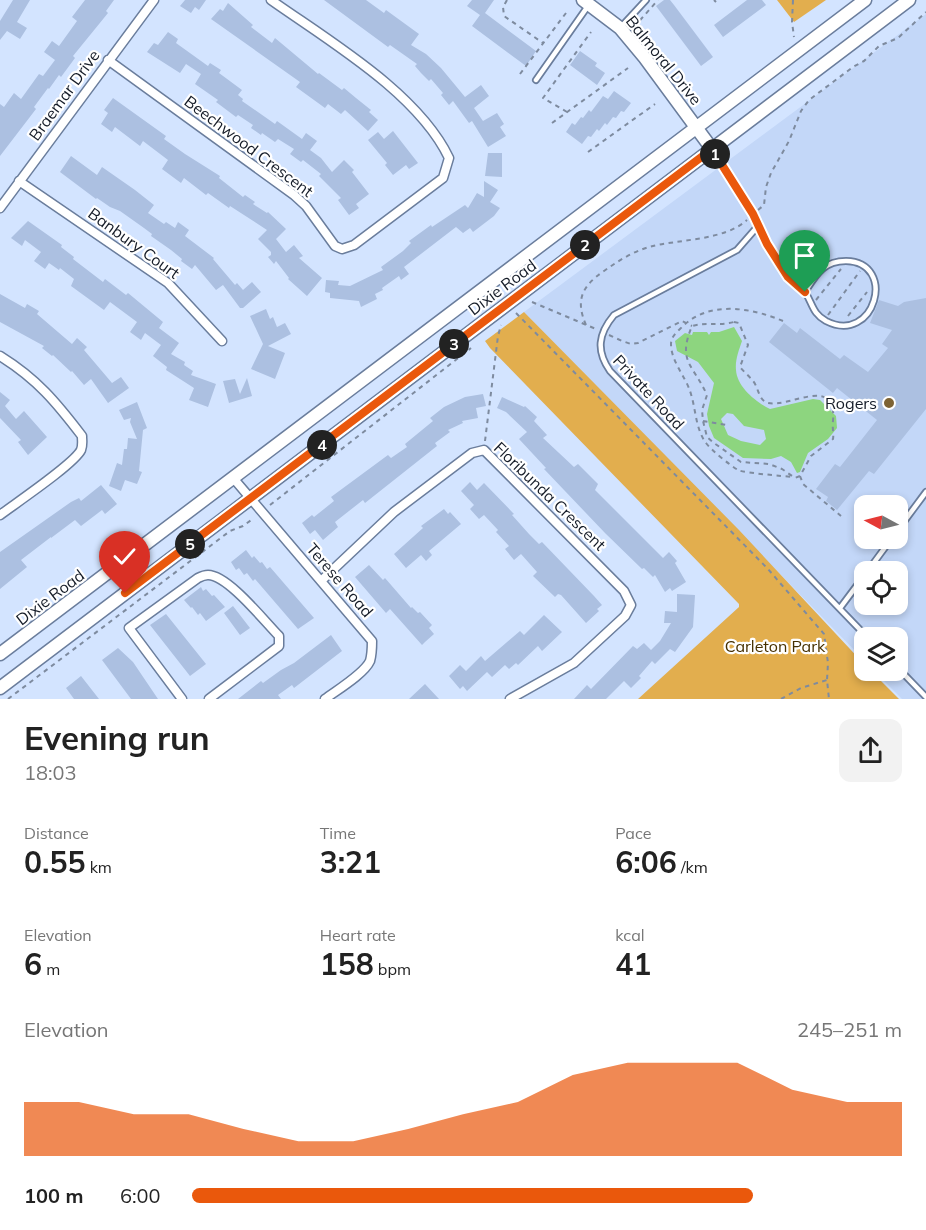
<!DOCTYPE html>
<meta charset="utf-8">
<style>
:root{--surface:#fff;--page:#f2f2f2;--text:#222;--muted:#767676;--accent:#ea580c}
body{margin:0;font-family:Mulish,sans-serif;background:var(--page);color:var(--text);height:100vh;display:flex;flex-direction:column;font-size:22px;white-space:nowrap}
*{box-sizing:border-box;margin:0}
p{font-size:20px;color:var(--muted)}
.icon{flex:none;width:33px;height:33px;fill:none;stroke:currentColor;stroke-width:2;stroke-linecap:round;stroke-linejoin:round}
.map{position:relative;height:699px;overflow:hidden}
.details{display:flex;flex-direction:column;background:var(--surface);flex:1}
.details>*{flex:none}
.needle{width:39px;rotate:277deg}
.buttons{position:absolute;left:854px;top:495px;display:grid;gap:12px}
.buttons a{display:grid;place-items:center;width:54px;height:54px;border-radius:12px;background:var(--surface);box-shadow:0 3px 9px #0003;font-size:30px}
.pin{position:absolute;display:grid;place-items:center;width:51px;height:51px;color:#fff;margin:-62px -26px;border-radius:50% 50% 50% 0;rotate:-45deg;box-shadow:0 0 6px #0007}
.pin .icon{rotate:45deg}
.km{position:absolute;width:30px;height:30px;margin:-15px;border-radius:50%;background:#222;color:#fff;font-size:16px;line-height:30px;text-align:center}
.round{display:grid;place-items:center;flex:none;width:63px;height:63px;border-radius:12px;background:var(--page)}
.summary{display:flex;align-items:center;justify-content:space-between;height:102px;padding:0 24px}
h1{font-size:33px;font-weight:700;line-height:45px}
.stats{display:grid;grid-template-columns:repeat(3,1fr);gap:9px;height:102px;padding:6px 24px}
.stats div{display:grid;align-content:center}
.stats b{font-size:30px;font-weight:700}
.stats small{font-size:16px;font-weight:400}
.stats p{font-size:16px}
.chart{height:168px;padding:12px 24px}
.chart p{display:flex;justify-content:space-between}
.chart svg{width:100%;height:108px;margin-top:6px;fill:var(--accent);opacity:.7}
ul{padding:0 24px;list-style:none;font-size:20px}
li{display:grid;grid-template-columns:96px 72px 1fr;align-items:center;height:45px}
li i{height:15px;border-radius:8px;background:var(--accent)}
.map>svg:first-child{display:block}
</style>
<div class="map">
<svg width="926" height="699" viewBox="0 0 926 699">
<rect width="100%" height="100%" fill="#d3e4ff"/>
<path fill="#c3d7f8" fill-rule="evenodd" d="M 926,14 L 926,699 L 902,699 L 874,671 L 897,670 L 897,638 L 864,638 L 864,660 L 524,312 ZM 864,506 L 897,506 L 897,538 L 864,538 ZM 864,572 L 897,572 L 897,604 L 864,604 Z"/>
<path fill="#e2ae4e" d="M 777,0 L 826,0 L 794,22 Z
M 524,312 L 739,530 L 864,664 L 864,670 L 871,671 L 899,699 L 638,699 L 739,607 L 739,604 L 490,348 L 485,341 Z"/>
<path fill="#8dd57f" fill-rule="evenodd" d="M 734,327 L 742,341 C 739,350 735,360 736,370 C 737,387 756,402 770,409 L 813,399 L 820,400 L 836,416 L 837,428 L 828,439 L 808,453 L 800,472 L 797,473 L 791,462 L 781,456 L 771,459 L 743,458 L 714,438 L 709,426 L 707,414 L 714,383 L 698,362 L 677,351 L 675,341 L 685,333 L 692,335 L 693,332 L 707,332 L 709,335 L 711,332 L 719,332 ZM 727,413 L 733,414 L 744,426 L 764,430 L 766,439 L 760,445 L 741,441 L 728,435 L 721,419 Z"/>
<path fill="#acc0e1" d="M 13,0 L 30,0 L 17,22 L 27,28 L 20,39 L 7,31 L 0,40 L 0,21 Z
M 85,0 L 114,0 L 106,11 L 108,13 L 73,56 L 75,58 L 61,77 L 59,75 L 49,89 L 48,88 L 34,107 L 36,109 L 0,156 L 0,104 L 4,107 L 14,93 L 21,99 L 39,74 L 43,76 L 55,60 L 44,52 L 52,41 L 59,46 L 77,21 L 72,17 Z
M 185,0 L 206,0 L 199,10 L 195,7 L 191,13 L 180,6 Z
M 324,0 L 366,0 L 384,13 L 386,10 L 419,34 L 411,45 L 426,54 L 441,68 L 465,97 L 481,85 L 489,96 L 474,108 L 483,121 L 497,113 L 504,124 L 500,127 L 506,136 L 488,147 L 472,121 L 469,123 L 453,101 L 449,105 L 441,95 L 443,93 L 431,79 L 429,81 L 421,73 L 415,66 L 417,64 L 390,45 L 388,47 Z
M 472,0 L 494,0 L 485,13 L 536,51 L 526,66 L 472,26 L 480,15 L 467,6 Z
M 664,0 L 670,0 L 674,5 L 713,57 L 701,66 L 656,6 Z
M 747,0 L 762,0 L 766,5 L 723,37 L 714,25 Z
M 228,3 L 253,25 L 251,27 L 272,43 L 275,38 L 318,74 L 319,73 L 342,90 L 344,88 L 356,98 L 371,110 L 369,112 L 378,120 L 368,131 L 345,110 L 341,114 L 328,104 L 325,108 L 296,87 L 300,82 L 211,19 L 220,9 L 223,11 Z
M 168,32 L 178,39 L 176,43 L 208,66 L 210,63 L 221,70 L 219,73 L 242,90 L 238,95 L 243,99 L 242,101 L 275,124 L 277,121 L 302,139 L 306,133 L 317,141 L 310,150 L 321,158 L 332,172 L 344,160 L 354,170 L 352,172 L 369,194 L 356,204 L 359,208 L 349,215 L 338,200 L 341,198 L 319,176 L 321,174 L 303,160 L 301,162 L 290,154 L 294,149 L 278,139 L 275,142 L 262,133 L 261,135 L 251,128 L 253,125 L 238,115 L 236,117 L 216,102 L 218,100 L 195,84 L 201,74 L 186,64 L 180,73 L 147,52 L 154,43 L 158,45 Z
M 580,51 L 597,63 L 595,66 L 605,73 L 597,85 L 570,65 Z
M 614,91 L 631,103 L 624,112 L 621,111 L 616,118 L 613,117 L 607,125 L 605,123 L 599,131 L 597,129 L 591,137 L 588,136 L 582,144 L 566,132 L 572,123 L 575,125 L 581,117 L 583,118 L 589,110 L 591,112 L 603,96 L 608,99 Z
M 113,98 L 166,136 L 164,139 L 185,154 L 220,176 L 219,178 L 243,197 L 245,195 L 255,202 L 253,204 L 267,213 L 268,212 L 286,229 L 276,239 L 286,252 L 294,245 L 303,256 L 299,258 L 322,278 L 307,296 L 288,279 L 289,278 L 276,261 L 274,264 L 268,257 L 271,255 L 271,252 L 258,239 L 267,230 L 230,206 L 229,208 L 208,193 L 206,195 L 184,178 L 181,183 L 162,169 L 168,160 L 143,141 L 140,146 L 115,127 L 112,132 L 101,124 L 108,113 L 104,110 Z
M 393,131 L 418,163 L 409,169 L 406,165 L 393,175 L 385,165 L 387,163 L 368,140 L 378,132 L 384,139 Z
M 488,153 L 502,153 L 502,177 L 485,176 Z
M 71,156 L 97,175 L 102,167 L 135,190 L 154,205 L 148,213 L 164,224 L 166,222 L 175,228 L 178,222 L 189,230 L 185,236 L 214,258 L 213,259 L 235,285 L 237,283 L 243,290 L 252,282 L 261,292 L 243,308 L 240,308 L 223,285 L 216,290 L 195,265 L 192,269 L 181,261 L 182,259 L 171,250 L 151,236 L 152,234 L 144,228 L 120,211 L 110,207 L 97,198 L 96,199 L 60,172 Z
M 484,181 L 498,190 L 490,202 L 500,208 L 494,216 L 473,232 L 470,228 L 463,233 L 456,227 L 404,267 L 409,274 L 401,280 L 399,276 L 382,288 L 383,290 L 375,294 L 377,299 L 361,307 L 359,301 L 330,298 L 330,293 L 325,292 L 326,280 L 339,281 L 338,285 L 350,286 L 383,270 L 381,267 L 403,251 L 411,243 L 409,241 L 431,225 L 432,227 L 465,205 L 468,208 L 477,193 L 484,197 Z
M 28,221 L 62,245 L 61,247 L 74,257 L 73,259 L 103,282 L 105,279 L 126,295 L 128,293 L 163,322 L 159,328 L 179,343 L 171,354 L 185,362 L 184,365 L 193,371 L 191,375 L 216,384 L 208,407 L 189,400 L 194,388 L 166,370 L 167,367 L 153,356 L 161,345 L 145,333 L 141,340 L 130,332 L 137,322 L 110,302 L 104,310 L 71,286 L 74,279 L 60,268 L 59,270 L 49,263 L 45,269 L 34,261 L 41,252 L 25,240 L 22,246 L 11,238 Z
M 0,294 L 25,308 L 27,304 L 39,311 L 37,314 L 72,344 L 77,338 L 87,347 L 84,350 L 112,383 L 121,377 L 129,388 L 108,403 L 91,379 L 84,385 L 72,371 L 71,372 L 53,355 L 52,356 L 42,348 L 44,346 L 0,322 Z
M 926,298 L 926,409 L 874,474 L 869,471 L 837,510 L 826,501 L 828,497 L 816,489 L 835,464 L 840,467 L 877,420 L 837,388 L 833,393 L 769,342 L 784,323 L 797,333 L 800,328 L 840,359 L 844,355 L 868,372 L 888,348 L 882,344 L 892,330 L 870,323 L 879,300 L 898,306 L 904,302 Z
M 266,309 L 270,319 L 273,317 L 277,327 L 285,323 L 291,334 L 268,346 L 285,353 L 275,379 L 251,369 L 263,344 L 250,316 Z
M 247,378 L 252,396 L 229,403 L 223,381 L 235,379 L 240,394 Z
M 0,392 L 10,400 L 5,406 L 16,419 L 24,411 L 47,437 L 28,455 L 18,442 L 21,440 L 0,418 Z
M 483,394 L 486,406 L 476,408 L 478,418 L 462,421 L 463,423 L 448,430 L 450,432 L 435,443 L 437,446 L 365,503 L 363,500 L 335,522 L 338,527 L 323,540 L 315,530 L 310,534 L 302,523 L 312,515 L 314,517 L 334,501 L 331,497 L 388,455 L 391,458 L 407,447 L 405,444 L 433,421 L 430,418 L 444,407 L 465,397 Z
M 502,397 L 524,407 L 525,406 L 537,417 L 534,421 L 547,435 L 543,438 L 574,467 L 578,464 L 598,484 L 595,490 L 663,558 L 669,552 L 677,561 L 675,563 L 686,582 L 672,591 L 670,588 L 665,592 L 655,575 L 653,577 L 644,568 L 642,569 L 605,533 L 544,469 L 546,468 L 519,439 L 527,432 L 506,412 L 497,408 Z
M 137,402 L 147,428 L 143,430 L 139,471 L 142,472 L 137,484 L 125,480 L 121,491 L 109,486 L 117,463 L 122,465 L 124,449 L 127,449 L 128,438 L 137,439 L 130,422 L 131,418 L 124,420 L 119,410 Z
M 470,482 L 477,490 L 484,483 L 514,514 L 512,515 L 529,534 L 539,544 L 542,542 L 594,596 L 602,605 L 597,609 L 599,611 L 586,623 L 561,595 L 558,594 L 555,597 L 533,576 L 537,572 L 521,554 L 514,560 L 505,549 L 509,546 L 496,532 L 498,530 L 484,515 L 479,519 L 470,509 L 474,505 L 461,491 Z
M 101,485 L 117,504 L 105,514 L 102,510 L 81,526 L 75,520 L 51,538 L 51,537 L 21,560 L 27,567 L 0,589 L 0,552 L 71,502 L 79,498 L 81,501 Z
M 444,509 L 448,514 L 450,512 L 461,524 L 429,551 L 432,555 L 426,561 L 421,555 L 406,568 L 394,554 L 423,528 L 421,526 Z
M 246,550 L 252,558 L 254,556 L 260,563 L 262,562 L 267,569 L 270,567 L 314,618 L 298,629 L 255,579 L 253,581 L 247,573 L 244,575 L 239,568 L 236,570 L 231,562 Z
M 369,565 L 383,580 L 385,578 L 411,608 L 412,607 L 418,613 L 420,612 L 432,625 L 429,628 L 434,634 L 425,642 L 422,645 L 390,609 L 386,613 L 355,577 Z
M 201,587 L 203,591 L 206,589 L 212,596 L 214,595 L 225,607 L 206,621 L 200,613 L 198,615 L 192,607 L 191,608 L 184,600 Z
M 677,594 L 695,595 L 693,627 L 675,652 L 670,649 L 655,664 L 652,661 L 639,676 L 641,678 L 631,688 L 624,681 L 606,699 L 574,699 L 587,685 L 591,689 L 633,646 L 637,649 L 644,643 L 651,650 L 660,641 L 671,623 L 664,623 L 665,611 L 677,612 Z
M 233,606 L 250,628 L 240,635 L 224,613 Z
M 166,614 L 206,664 L 190,676 L 150,625 Z
M 544,615 L 562,632 L 542,651 L 538,646 L 518,665 L 516,663 L 509,669 L 505,665 L 492,677 L 487,672 L 467,691 L 463,686 L 460,689 L 449,676 L 460,665 L 466,671 L 481,656 L 485,661 L 520,631 L 524,635 Z
M 331,635 L 342,651 L 294,688 L 292,685 L 278,695 L 281,699 L 238,699 L 261,681 L 263,683 L 281,670 L 294,663 Z
M 118,648 L 133,662 L 158,699 L 131,699 L 102,660 Z
M 81,676 L 99,699 L 74,699 L 66,688 Z
M 425,684 L 439,699 L 409,699 Z"/>
<g fill="none" stroke-linecap="round" stroke-linejoin="round">
<g stroke="#6a7d9c" stroke-width="8">
<path id="lane" d="M 621,27 L 646,0
M 536,80 L 588,6
M 713,150 L 753,214 L 758,226 L 737,250 L 614,315 C 598,334 596,351 610,371 L 868,638
M 758,226 C 766,243 775,263 788,277 C 793,283 801,286 805,292 C 813,304 812,313 826,321 C 875,346 898,262 846,261 C 823,261 816,275 805,292
M 897,531 L 926,492
M 867,572 L 892,538
M 840,608 L 864,576
M 897,667 L 926,697"/>
</g>
<g stroke="#6a7d9c" stroke-width="11">
<path id="street" d="M 108,60 L 294,195 L 306,206 L 335,246 L 342,249 L 354,245 L 443,178 L 449,158 C 418,93 329,41 271,0
M 19,181 L 168,283 L 222,341
M 0,208 L 154,0
M 0,356 C 37,379 56,402 82,436 C 82,441 83,445 81,450 C 74,464 16,503 0,515
M 234,479 L 372,641 C 372,648 372,654 370,661 C 364,674 337,690 325,699
M 321,581 L 394,512 L 472,453 L 484,450 L 624,591 L 631,605 L 625,616 L 574,663 L 510,699
M 182,699 L 129,628 L 198,578 C 200,577 206,575 208,575 C 228,575 265,622 279,636 L 279,646 L 209,699"/>
</g>
<g stroke="#6a7d9c" stroke-width="15">
<path id="secondary" d="M 583,0 L 620,28 L 645,58 L 712,149
M 0,654 L 865,0
M 0,688 L 909,0"/>
</g>
<path stroke="#7e8b9f" stroke-width="2" stroke-dasharray="4.5 4.5" stroke-linecap="butt" d="M 507,0 L 503,7 L 504,16 L 543,43
M 714,0 L 716,2
M 793,0 L 792,22 L 794,37
M 634,27 L 658,0
M 520,74 L 566,13
M 567,112 L 543,98 L 591,32
M 552,123 L 628,68
M 588,152 L 655,104
M 758,210 L 764,205 L 766,187 L 771,173 L 789,141 L 801,111 L 809,100 L 853,67 L 864,61 L 879,46 L 898,38 L 926,12
M 816,300 L 841,269
M 532,302 L 596,329
M 516,313 L 768,569 L 824,634 L 828,663 L 827,680 L 829,699
M 828,315 L 860,271
M 848,316 L 867,292
M 783,321 C 752,308 710,300 683,326 C 678,331 671,336 671,344 C 671,361 685,376 690,391 C 696,408 695,428 706,443 C 711,450 731,466 738,470 C 744,473 783,476 793,477
M 734,322 L 739,323 L 748,345 L 740,367 C 744,372 749,376 753,381 C 759,388 758,400 768,403 C 790,408 837,374 833,421 C 832,427 834,433 833,439 L 811,456 L 800,476 L 795,478 L 782,469 L 769,464 L 741,462 L 714,443 L 707,437 L 703,421 L 702,410 L 707,395 C 693,364 677,362 692,326 C 706,322 719,326 734,322 Z
M 586,325 C 575,300 582,286 604,271 C 618,261 632,252 649,247 C 678,239 724,241 747,220
M 609,335 L 622,341 L 631,344 L 638,343 L 682,321 L 692,326
M 703,421 L 726,425
M 485,441 L 498,336 L 501,325
M 800,476 L 803,484 L 841,516
M 270,505 L 471,348
M 8,699 L 230,531 L 243,526 L 254,518
M 781,699 L 801,688 L 827,680"/>
<use href="#lane" stroke="#fff" stroke-width="4.5"/>
<use href="#street" stroke="#fff" stroke-width="8"/>
<use href="#secondary" stroke="#fff" stroke-width="12"/>
</g>
<g fill="none" stroke-linecap="round" stroke-linejoin="round">
<g stroke="#fff" stroke-width="12">
<path id="route" d="M 125,593 L 712,149 L 753,214 L 767,244 L 788,277 L 805,292"/>
</g>
<use href="#route" stroke="#ea580c" stroke-width="8"/>
</g>
<circle fill="#7d6334" stroke="#fff" stroke-width="2" cx="889" cy="403" r="6"/>
<g text-anchor="middle" dominant-baseline="central" stroke-width="4.5" stroke-linejoin="round" paint-order="stroke">
<g font-size="16" fill="#141b27" stroke="#fff">
<text transform="translate(664 60) rotate(51)">Balmoral Drive</text>
<text transform="translate(64 95) rotate(-54)">Braemar Drive</text>
<text transform="translate(249 146) rotate(37)">Beechwood Crescent</text>
<text transform="translate(134 243) rotate(36)">Banbury Court</text>
<text transform="translate(502 287) rotate(-37)">Dixie Road</text>
<text transform="translate(649 392) rotate(47)">Private Road</text>
<text transform="translate(550 496) rotate(44)">Floribunda Crescent</text>
<text transform="translate(340 580) rotate(49)">Terese Road</text>
<text transform="translate(50 597) rotate(-37)">Dixie Road</text>
</g>
<g font-size="16" fill="#141b27" stroke="#fff" text-anchor="end">
<text x="877" y="403">Rogers</text>
</g>
<g font-size="16" fill="#463001" stroke="#fff">
<text x="775" y="646">Carleton Park</text>
</g>
</g>
</svg>
<div class="buttons">
<a><svg class="needle" viewBox="-14 -14 28 28"><path d="M0-13l5 13h-10z" fill="#e53935"/><path d="M0 13l5-13h-10z" fill="#767676"/></svg></a>
<a><svg class="icon" aria-label="locate" viewBox="0 0 24 24"><circle cx="12" cy="12" r="6"/><path d="M12 2v4M12 18v4M2 12h4M18 12h4"/></svg></a>
<a><svg class="icon" aria-label="layers" viewBox="0 0 24 24"><path d="M12 4l9 5-9 5-9-5zM3 14l9 5 9-5"/></svg></a>
</div>
<div class="pin" style="left:805px;top:292px;background:#1e9e55"><svg class="icon" aria-label="arrive" viewBox="0 0 24 24"><path d="M6 21V4h12l-3 4 3 4H6"/></svg></div>
<div class="pin" style="left:125px;top:593px;background:#d93025"><svg class="icon" aria-label="check" viewBox="0 0 24 24"><path d="M5 12l5 5 9-10"/></svg></div>
<b class="km" style="left:715px;top:154px">1</b>
<b class="km" style="left:585px;top:245px">2</b>
<b class="km" style="left:454px;top:344px">3</b>
<b class="km" style="left:322px;top:445px">4</b>
<b class="km" style="left:190px;top:544px">5</b>
</div>
<section class="details">
<div class="summary"><div><h1>Evening run</h1><p>18:03</p></div><a class="round"><svg class="icon" aria-label="share" viewBox="0 0 24 24"><path d="M12 15V3M7 8l5-5 5 5M5 13v7h14v-7"/></svg></a></div>
<div class="stats">
<div><p>Distance</p><b>0.55<small> km</small></b></div>
<div><p>Time</p><b>3:21</b></div>
<div><p>Pace</p><b>6:06<small> /km</small></b></div>
</div>
<div class="stats">
<div><p>Elevation</p><b>6<small> m</small></b></div>
<div><p>Heart rate</p><b>158<small> bpm</small></b></div>
<div><p>kcal</p><b>41</b></div>
</div>
<div class="chart"><p><span>Elevation</span>245–251 m</p>
<svg viewBox="0 0 160 44" preserveAspectRatio="none"><path d="M0 44V22L10 22L20 27L30 27L40 33L50 38L60 38L70 33L80 27L90 22L100 11L110 6L120 6L130 6L140 17L150 22L160 22V44z"/></svg>
</div>
<ul>
<li><b>100 m</b>6:00<i style="width:79%"></i></li>
</ul>
</section>
